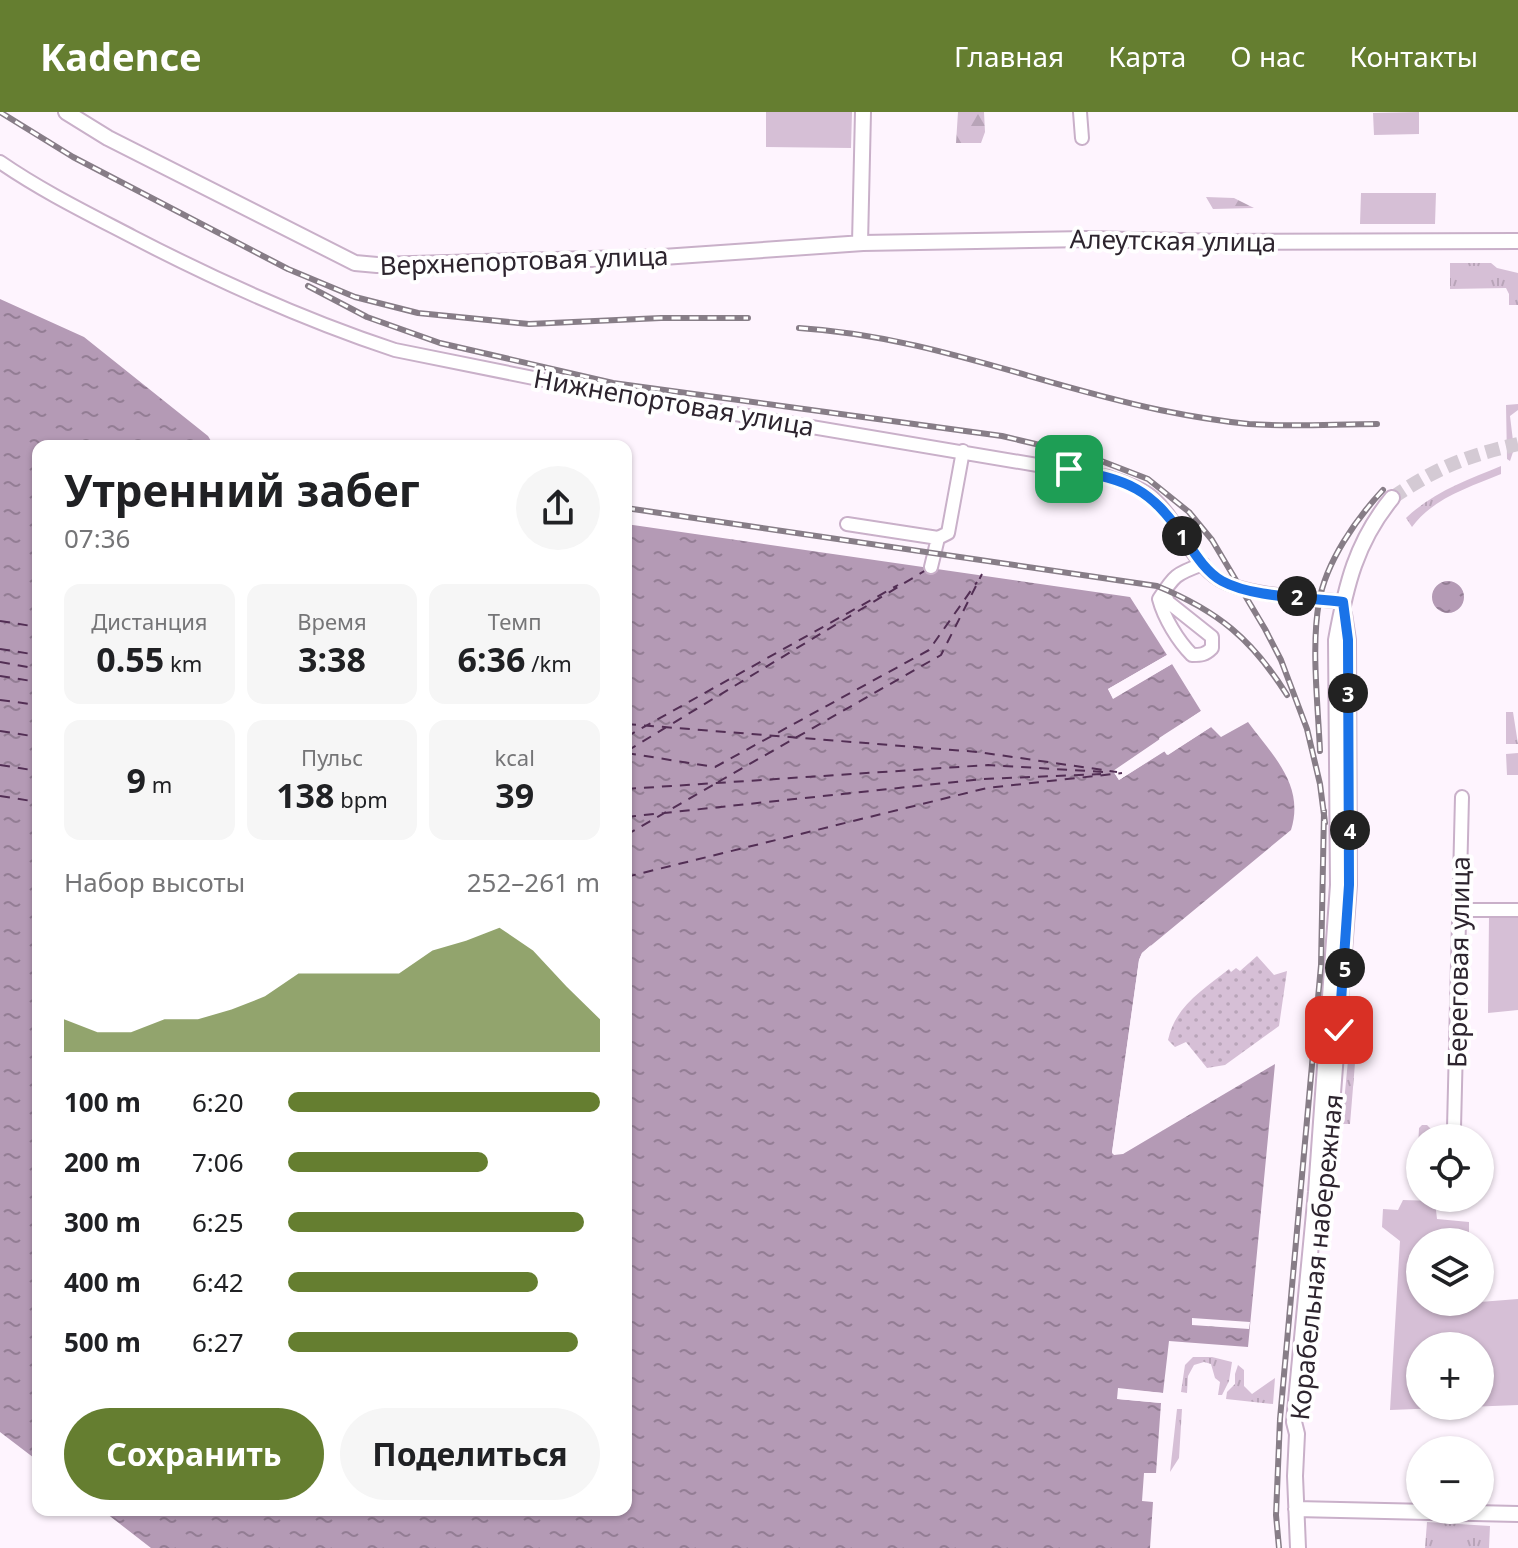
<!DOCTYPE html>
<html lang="ru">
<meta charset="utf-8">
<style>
:root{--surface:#fff;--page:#f6f6f6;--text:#202124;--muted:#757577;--accent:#657e30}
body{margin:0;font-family:"Noto Sans",sans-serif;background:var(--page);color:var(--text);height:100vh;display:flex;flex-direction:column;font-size:30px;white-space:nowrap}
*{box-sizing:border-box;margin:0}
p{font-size:26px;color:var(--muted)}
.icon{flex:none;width:44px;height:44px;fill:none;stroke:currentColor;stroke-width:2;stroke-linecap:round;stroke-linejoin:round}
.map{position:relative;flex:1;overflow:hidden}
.details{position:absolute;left:32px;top:328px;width:600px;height:1076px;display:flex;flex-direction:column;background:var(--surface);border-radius:16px;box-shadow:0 2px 6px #0004}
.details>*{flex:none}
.fabs{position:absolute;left:1406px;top:1012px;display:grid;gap:16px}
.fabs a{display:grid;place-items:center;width:88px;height:88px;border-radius:50%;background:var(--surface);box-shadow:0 2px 6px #0004;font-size:40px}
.pin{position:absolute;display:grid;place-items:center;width:68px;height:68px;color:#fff;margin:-34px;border-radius:16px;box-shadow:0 4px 12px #0006}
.km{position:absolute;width:40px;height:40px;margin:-20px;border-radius:50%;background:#222;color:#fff;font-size:22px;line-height:40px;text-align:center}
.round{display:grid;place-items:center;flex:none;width:84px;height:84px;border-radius:42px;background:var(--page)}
.head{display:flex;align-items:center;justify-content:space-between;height:136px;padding:0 32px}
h1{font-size:44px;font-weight:700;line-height:60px}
.stats{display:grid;grid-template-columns:repeat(3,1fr);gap:12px;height:136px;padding:8px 32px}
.stats div{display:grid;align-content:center;border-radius:16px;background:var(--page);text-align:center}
.stats b{font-size:34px;font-weight:700}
.stats small{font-size:22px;font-weight:400}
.stats p{font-size:22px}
.chart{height:224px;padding:16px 32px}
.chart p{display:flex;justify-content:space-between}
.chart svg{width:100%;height:144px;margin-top:8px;fill:var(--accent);opacity:.7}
.cta{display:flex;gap:16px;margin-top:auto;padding:16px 32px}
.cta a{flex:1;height:92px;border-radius:48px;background:var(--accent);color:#fff;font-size:32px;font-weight:700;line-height:92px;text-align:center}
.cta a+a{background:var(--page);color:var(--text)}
ul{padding:0 32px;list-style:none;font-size:26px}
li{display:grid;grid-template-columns:128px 96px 1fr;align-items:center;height:60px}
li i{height:20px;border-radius:10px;background:var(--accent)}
header{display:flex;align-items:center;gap:48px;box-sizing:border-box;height:112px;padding:0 40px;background:var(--accent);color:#fff}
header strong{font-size:38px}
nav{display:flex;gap:44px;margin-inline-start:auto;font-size:28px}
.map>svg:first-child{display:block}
</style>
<header>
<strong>Kadence</strong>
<nav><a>Главная</a><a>Карта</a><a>О нас</a><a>Контакты</a></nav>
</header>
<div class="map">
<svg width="1518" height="1436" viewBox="0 0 1518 1436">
<defs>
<pattern id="grass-tufts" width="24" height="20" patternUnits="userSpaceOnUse" patternTransform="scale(2)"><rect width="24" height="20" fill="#d6bfd6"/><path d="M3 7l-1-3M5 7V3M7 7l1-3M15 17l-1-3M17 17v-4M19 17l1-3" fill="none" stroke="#b8a4b8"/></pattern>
<pattern id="forest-firs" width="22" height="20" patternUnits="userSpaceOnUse" patternTransform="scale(2)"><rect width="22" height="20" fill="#d6bfd6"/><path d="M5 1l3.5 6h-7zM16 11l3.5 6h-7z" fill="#b8a4b8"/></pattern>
<pattern id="garden-dots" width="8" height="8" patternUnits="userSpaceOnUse" patternTransform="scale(2)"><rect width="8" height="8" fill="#d6bfd6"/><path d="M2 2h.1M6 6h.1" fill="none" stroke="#b8a4b8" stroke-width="1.8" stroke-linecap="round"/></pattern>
<pattern id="water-ripples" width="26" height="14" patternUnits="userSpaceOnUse" patternTransform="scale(2)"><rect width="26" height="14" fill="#b49ab5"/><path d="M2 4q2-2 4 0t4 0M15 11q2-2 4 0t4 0" fill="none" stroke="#937d94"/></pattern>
</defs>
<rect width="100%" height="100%" fill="#fef4fe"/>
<path fill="url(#grass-tufts)" d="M 1450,151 L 1491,151 L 1497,156 L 1518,161 L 1518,193 L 1509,193 L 1509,182 L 1506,176 L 1450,177 Z
M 1518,292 L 1518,298 L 1510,304 L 1514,337 L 1510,349 L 1507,347 L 1506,293 Z
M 1501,354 L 1501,362 C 1470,375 1433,386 1412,415 L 1406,406 C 1433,380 1467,368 1501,354 Z
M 1506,600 L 1513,600 L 1518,632 L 1506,632 Z
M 1518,641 L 1518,663 L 1507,663 L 1506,642 Z
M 1350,927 L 1357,927 L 1350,1012 L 1342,1012 Z
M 1422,1013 L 1427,1013 L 1440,1026 L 1420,1026 L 1420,1066 L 1417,1057 L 1419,1016 Z
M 1193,1245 L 1212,1245 L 1232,1250 L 1229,1269 L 1222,1283 L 1218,1283 L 1220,1270 L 1215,1266 L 1211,1252 L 1204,1250 L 1194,1253 L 1188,1264 L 1187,1281 L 1181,1280 L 1185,1253 Z
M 1238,1253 L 1244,1258 L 1244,1274 L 1252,1282 L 1275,1266 L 1273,1292 L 1226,1287 L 1227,1280 L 1235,1272 L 1235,1262 Z
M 1177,1297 L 1182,1297 L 1179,1346 L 1170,1360 Z
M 1427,1410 L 1490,1414 L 1489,1436 L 1425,1436 Z"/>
<path fill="url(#forest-firs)" d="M 958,0 L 984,0 L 985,20 L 981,31 L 956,31 Z
M 1206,85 L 1234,86 L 1254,96 L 1213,97 Z"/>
<path fill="#d6bfd6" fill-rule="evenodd" d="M 766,0 L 852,0 L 851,36 L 766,35 Z
M 1419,0 L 1419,22 L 1374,23 L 1373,1 Z
M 1361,81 L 1436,81 L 1435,112 L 1360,112 Z
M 1489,804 L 1518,804 L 1518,898 L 1488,901 Z
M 1403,1088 L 1435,1089 L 1437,1107 L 1469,1110 L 1469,1130 L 1420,1130 L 1420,1190 L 1480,1190 L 1518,1187 L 1518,1293 L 1390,1298 L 1400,1129 L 1382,1115 L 1383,1097 L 1398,1098 ZM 1420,1234 L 1480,1234 L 1480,1294 L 1420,1294 Z"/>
<path fill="url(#garden-dots)" d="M 1257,844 L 1274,863 L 1287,859 L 1279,914 L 1225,953 L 1207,956 L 1186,930 L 1175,935 L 1168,928 C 1176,893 1202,879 1229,857 L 1231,860 L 1236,856 L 1240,859 Z"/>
<path fill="url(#water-ripples)" d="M 0,187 L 84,225 L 208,324 L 214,334 L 38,334 L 38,1349 L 0,1320 Z
M 626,412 L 1130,485 L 1167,543 L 1108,577 L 1113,586 L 1172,552 L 1201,599 L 1159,626 L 1160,629 L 1114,660 L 1119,668 L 1165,639 L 1168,643 L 1211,615 L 1221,625 L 1248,610 C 1273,644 1305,673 1291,718 L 1142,841 L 1139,848 L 1112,1040 L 1123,1042 L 1275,952 L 1248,1235 L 1169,1229 L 1163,1281 L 1118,1277 L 1118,1287 L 1161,1291 L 1156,1361 L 1144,1361 L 1142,1389 L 1153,1390 L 1150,1436 L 151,1436 L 102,1398 L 626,1398 Z
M1432 485a16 16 0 1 1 32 0a16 16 0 1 1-32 0Z"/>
<path fill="#fef4fe" d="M 1167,543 L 1169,546 L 1113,579 L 1115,581 L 1170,549 L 1172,552 L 1113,587 L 1108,577 Z
M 1201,599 L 1203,602 L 1119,661 L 1120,663 L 1163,636 L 1169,638 L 1209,612 L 1211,615 L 1167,643 L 1164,639 L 1119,668 L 1113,659 Z
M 1151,833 L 1143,849 L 1116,1039 L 1124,1037 L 1123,1042 L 1114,1043 L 1112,1041 L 1139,848 L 1142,841 Z
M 1192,1206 L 1250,1210 L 1249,1217 L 1192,1213 Z
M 1118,1276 L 1163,1281 L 1162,1285 L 1122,1281 L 1122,1283 L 1162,1287 L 1161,1291 L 1117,1287 Z"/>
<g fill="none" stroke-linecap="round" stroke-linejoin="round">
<path stroke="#522e54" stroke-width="2" stroke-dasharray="10 8" stroke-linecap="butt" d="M 0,509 L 38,515
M 0,537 L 38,543
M 0,550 L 38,557
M 0,564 L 38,570
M 0,588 L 38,593
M 626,612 L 978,640 L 1117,660
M 0,619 L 38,625
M 626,625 L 898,473
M 627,639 L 926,458
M 626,641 L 715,655 L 929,538 L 977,470
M 0,653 L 38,659
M 718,670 L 941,543 L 982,462
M 626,677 L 988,653 L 1105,660
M 0,684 L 38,690
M 626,705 L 983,667 L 1101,662
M 626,723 L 713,673
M 626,765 L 987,676 L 1122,661"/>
<path stroke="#d4cad4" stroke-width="14" stroke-dasharray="14 7" stroke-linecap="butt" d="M 1392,386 C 1436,356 1466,344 1518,332"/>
<g stroke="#c9b0c9" stroke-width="16">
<path id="minor" d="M 1080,0 L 1082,26
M 0,50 C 42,79 87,101 133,125 C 218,169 304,208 395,238 L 593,278 L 1108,365 C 1124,371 1140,375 1153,386 C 1179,409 1190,450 1220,468 C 1248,484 1310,486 1343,490
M 847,412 L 938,426 L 948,421 L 963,339
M 931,455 L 938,426
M 1164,479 L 1168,490 L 1212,525 L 1212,536 C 1205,543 1201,543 1192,543 C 1178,529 1164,506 1159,487 C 1174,464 1175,462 1203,452
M 1460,798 L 1518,798
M 1454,1016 L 1462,685"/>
</g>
<g stroke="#c9b0c9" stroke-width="18">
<path id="major" d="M 66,0 L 108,26 L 355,151 L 377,153 L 663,145 L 863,131 L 1086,127 L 1228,130 L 1518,129
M 860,131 L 863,0
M 1326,1072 L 1349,773 L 1348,528 L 1344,502
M 1296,1397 L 1518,1402
M 1298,1436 L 1295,1364 L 1297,1322 L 1294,1310 L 1316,1080 L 1338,773 L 1336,528 C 1346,473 1356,430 1392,386"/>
</g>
<use href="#minor" stroke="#fff" stroke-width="12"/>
<use href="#major" stroke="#fff" stroke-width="14"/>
<g stroke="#877d87" stroke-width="6">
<path id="rail" d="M 0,0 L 73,45 L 288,157 L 355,185 L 418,201 L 529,212 L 661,206 L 748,206
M 308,174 L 367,205 L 440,231 L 613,271 L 1002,324 L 1091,345 L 1148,367 L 1189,400 L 1212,428 L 1265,517 L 1281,548 L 1307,617 L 1320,672 L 1325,711
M 799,216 C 927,224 1036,272 1160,298 C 1189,304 1219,309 1249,312 C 1291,315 1335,312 1377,312
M 626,396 L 1157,474 C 1218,499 1252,527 1287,583
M 1320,639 C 1318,594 1311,534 1319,490 C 1326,450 1356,407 1383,378
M 1279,1436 L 1276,1403 L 1280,1307 L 1321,853 L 1324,699"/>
</g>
<use href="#rail" stroke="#fff" stroke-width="3" stroke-dasharray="9" stroke-linecap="butt"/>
</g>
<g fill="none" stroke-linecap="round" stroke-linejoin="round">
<g stroke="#fff" stroke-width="16">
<path id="route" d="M 1069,357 C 1130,369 1149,375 1185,427 C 1195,442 1206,460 1222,469 C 1253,486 1307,485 1343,490 L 1348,528 L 1349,773 L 1339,918"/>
</g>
<use href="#route" stroke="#1a73e8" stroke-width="10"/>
</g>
<g text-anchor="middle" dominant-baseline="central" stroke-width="8" stroke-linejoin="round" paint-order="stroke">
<g font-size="26" fill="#2d242e" stroke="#fff">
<text transform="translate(1173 128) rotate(1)">Алеутская улица</text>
<text transform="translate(524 148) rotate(-2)">Верхнепортовая улица</text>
<text transform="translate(674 290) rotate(10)">Нижнепортовая улица</text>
<text transform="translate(1458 850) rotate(-89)">Береговая улица</text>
<text transform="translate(1316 1145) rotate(-84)">Корабельная набережная</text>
</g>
</g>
</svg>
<div class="fabs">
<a><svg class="icon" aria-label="locate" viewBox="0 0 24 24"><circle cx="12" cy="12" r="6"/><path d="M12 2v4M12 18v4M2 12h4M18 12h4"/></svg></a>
<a><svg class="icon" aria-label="layers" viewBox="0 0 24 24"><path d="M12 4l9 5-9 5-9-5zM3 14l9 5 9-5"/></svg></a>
<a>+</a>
<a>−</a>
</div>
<div class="pin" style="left:1069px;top:357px;background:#1e9e55"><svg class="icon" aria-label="arrive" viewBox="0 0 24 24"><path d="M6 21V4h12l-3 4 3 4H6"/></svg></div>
<div class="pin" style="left:1339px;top:918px;background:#d93025"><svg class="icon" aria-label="check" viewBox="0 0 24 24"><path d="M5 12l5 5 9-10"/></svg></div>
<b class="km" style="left:1182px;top:424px">1</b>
<b class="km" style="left:1297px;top:484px">2</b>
<b class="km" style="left:1348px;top:581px">3</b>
<b class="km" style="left:1350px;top:718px">4</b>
<b class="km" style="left:1345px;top:856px">5</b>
<section class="details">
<div class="head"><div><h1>Утренний забег</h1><p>07:36</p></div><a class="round"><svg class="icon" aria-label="share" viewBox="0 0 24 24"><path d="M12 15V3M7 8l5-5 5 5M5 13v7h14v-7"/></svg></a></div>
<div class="stats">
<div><p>Дистанция</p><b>0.55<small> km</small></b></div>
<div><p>Время</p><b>3:38</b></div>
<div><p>Темп</p><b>6:36<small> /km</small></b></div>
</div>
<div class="stats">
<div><b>9<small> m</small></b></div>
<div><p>Пульс</p><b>138<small> bpm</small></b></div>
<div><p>kcal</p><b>39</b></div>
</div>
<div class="chart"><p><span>Набор высоты</span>252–261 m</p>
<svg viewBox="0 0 160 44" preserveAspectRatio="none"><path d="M0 44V34L10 38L20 38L30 34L40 34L50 31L60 27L70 20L80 20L90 20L100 20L110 13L120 10L130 6L140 13L150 24L160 34V44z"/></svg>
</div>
<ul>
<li><b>100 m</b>6:20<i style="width:100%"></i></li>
<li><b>200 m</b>7:06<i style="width:64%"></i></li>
<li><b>300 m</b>6:25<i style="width:95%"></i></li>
<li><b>400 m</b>6:42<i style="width:80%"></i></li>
<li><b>500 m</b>6:27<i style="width:93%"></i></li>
</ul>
<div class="cta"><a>Сохранить</a><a>Поделиться</a></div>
</section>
</div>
